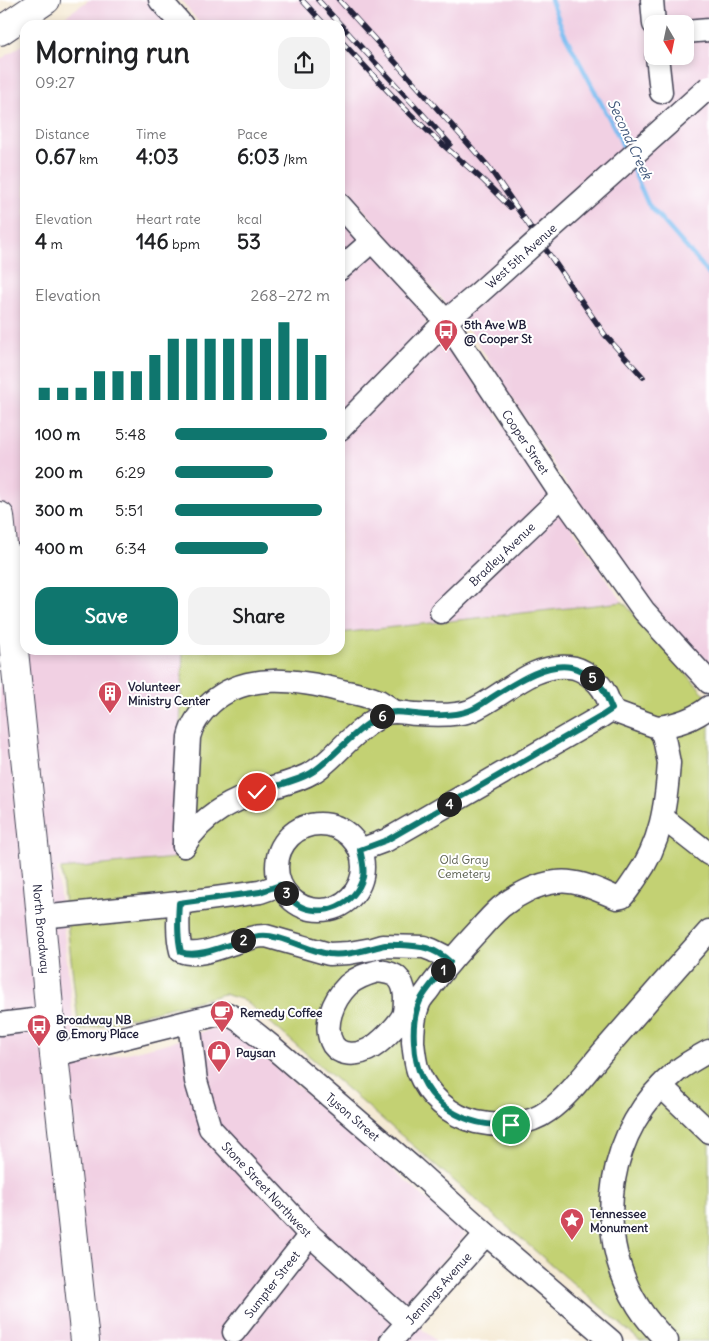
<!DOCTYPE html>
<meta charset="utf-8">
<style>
:root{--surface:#fff;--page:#f2f2f2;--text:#202124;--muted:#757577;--accent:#0f766e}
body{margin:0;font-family:Delius,sans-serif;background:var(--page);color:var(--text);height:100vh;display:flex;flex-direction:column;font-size:19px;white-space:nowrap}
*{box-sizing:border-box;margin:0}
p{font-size:16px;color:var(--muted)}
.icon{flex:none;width:28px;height:28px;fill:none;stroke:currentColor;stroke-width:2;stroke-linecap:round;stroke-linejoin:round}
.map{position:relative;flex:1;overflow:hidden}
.details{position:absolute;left:20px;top:20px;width:325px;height:635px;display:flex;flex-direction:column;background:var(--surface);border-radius:15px;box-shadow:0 2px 8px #0003}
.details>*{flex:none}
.needle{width:32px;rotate:171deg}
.buttons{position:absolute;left:644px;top:15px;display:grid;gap:10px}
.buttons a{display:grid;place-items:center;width:50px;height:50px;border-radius:10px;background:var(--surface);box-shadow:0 2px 8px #0003;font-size:25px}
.pin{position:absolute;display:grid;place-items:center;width:42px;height:42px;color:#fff;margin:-21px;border:2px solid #fff;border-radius:50%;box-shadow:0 1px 5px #0007}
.km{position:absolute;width:25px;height:25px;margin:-12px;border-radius:50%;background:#222;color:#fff;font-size:14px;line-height:25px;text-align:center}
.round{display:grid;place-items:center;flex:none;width:52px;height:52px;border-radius:15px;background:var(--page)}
.summary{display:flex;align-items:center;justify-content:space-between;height:85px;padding:0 15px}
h1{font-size:28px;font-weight:700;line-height:38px}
.metrics{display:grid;grid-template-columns:repeat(3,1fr);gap:8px;height:85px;padding:5px 15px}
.metrics div{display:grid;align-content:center}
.metrics b{font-size:21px;font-weight:700}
.metrics small{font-size:14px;font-weight:400}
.metrics p{font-size:14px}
.chart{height:140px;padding:10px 15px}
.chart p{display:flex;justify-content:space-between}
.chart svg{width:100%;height:90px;margin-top:5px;stroke:var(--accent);stroke-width:6}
.cta{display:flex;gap:10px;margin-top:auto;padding:10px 15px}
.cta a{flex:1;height:58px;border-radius:15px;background:var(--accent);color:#fff;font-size:20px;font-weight:700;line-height:58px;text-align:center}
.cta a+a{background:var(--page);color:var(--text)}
ul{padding:0 15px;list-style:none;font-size:16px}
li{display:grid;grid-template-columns:80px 60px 1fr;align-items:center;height:38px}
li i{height:12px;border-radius:6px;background:var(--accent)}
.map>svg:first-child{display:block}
</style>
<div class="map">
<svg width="709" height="1341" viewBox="0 0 709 1341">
<rect width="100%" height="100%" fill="#fff"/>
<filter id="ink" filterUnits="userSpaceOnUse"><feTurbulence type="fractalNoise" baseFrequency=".02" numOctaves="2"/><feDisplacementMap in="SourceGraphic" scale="10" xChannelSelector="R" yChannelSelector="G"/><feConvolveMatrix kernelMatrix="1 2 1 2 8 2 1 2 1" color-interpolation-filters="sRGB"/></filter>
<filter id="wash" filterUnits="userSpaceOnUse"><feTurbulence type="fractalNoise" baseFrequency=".0096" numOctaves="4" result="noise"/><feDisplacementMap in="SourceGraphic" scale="20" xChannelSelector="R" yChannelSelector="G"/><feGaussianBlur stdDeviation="1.12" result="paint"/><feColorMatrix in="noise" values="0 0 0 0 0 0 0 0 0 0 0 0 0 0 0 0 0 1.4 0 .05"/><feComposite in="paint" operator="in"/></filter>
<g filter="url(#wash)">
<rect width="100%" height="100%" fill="#f5ead4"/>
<path fill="#f1d0e3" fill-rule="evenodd" d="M 89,0 L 156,0 L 177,25 L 52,25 Z
M 181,0 L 709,0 L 709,669 L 635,584 L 557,470 L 471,332 L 340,183 L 340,25 L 201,25 ZM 652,24 L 685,24 L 685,56 L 652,56 Z
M 25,43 L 25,650 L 185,650 L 183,651 L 175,858 L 61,869 L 57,867 L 78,1065 L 172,1042 L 220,1026 L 228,1026 L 233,1029 L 464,1232 L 465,1236 L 402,1305 L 423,1330 L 436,1341 L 0,1341 L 0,60 Z
M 340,210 L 426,309 L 427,320 L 425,324 L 448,348 L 453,348 L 611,586 L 623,602 L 340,633 Z"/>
<path fill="#c3d173" stroke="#727a57" d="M 623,602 L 709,699 L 709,1341 L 640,1341 L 244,1000 L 224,994 L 79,1031 L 61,869 L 175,858 L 183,650 L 340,650 L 340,633 Z"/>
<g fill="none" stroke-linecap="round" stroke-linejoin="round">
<path stroke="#7cbdf1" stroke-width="4.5" d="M 551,0 L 564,33 L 617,133 L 626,153
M 631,165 L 648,204 L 701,264 L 709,275"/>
</g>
</g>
<g filter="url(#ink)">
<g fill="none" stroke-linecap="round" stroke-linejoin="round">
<g stroke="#424052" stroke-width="25">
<g id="minor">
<path d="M 160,0 L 182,25"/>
<path d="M 652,0 L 654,24"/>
<path d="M 685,32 L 709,30"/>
<path d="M 657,56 L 661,92"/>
<path id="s1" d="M 340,205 L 372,241 L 446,321 L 562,496 L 644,611 L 709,682"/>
<path d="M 340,269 L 372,241"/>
<path d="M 340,429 L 446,321 L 479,293"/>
<path d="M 4,557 L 25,556"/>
<path id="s2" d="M 441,612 L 562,496"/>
<path d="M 657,727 C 676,725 694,719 709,707"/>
<path d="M 663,818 L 709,854"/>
<circle cx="320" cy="867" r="43"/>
<path d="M 184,846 C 202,814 235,799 270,788 C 284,784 300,780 313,772 C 322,767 331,758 339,750 C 349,740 359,731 370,723 C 375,720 381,715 387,713 C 397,710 407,714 417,714 C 432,715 456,716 470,711 C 502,698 531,663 569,667 C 583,668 599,681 605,693 C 609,700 609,707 616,712 L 657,727 L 663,735 L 665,743 L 669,763 C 666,806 661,843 636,878 C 631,885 627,892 622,897 L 617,898 C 598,890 577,879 556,882 C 537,884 516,895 501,907 C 493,914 485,923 478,931 C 461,949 446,966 431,986 C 428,991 423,996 420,1001 C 414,1014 413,1028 413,1042 C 414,1052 415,1062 418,1071 C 428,1096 450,1116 476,1122 C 499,1127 528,1126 548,1111 C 567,1098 587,1071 602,1053 C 638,1012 673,971 709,931"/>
<path d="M 184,846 L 184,827 L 189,737 C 192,723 200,713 211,703 C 246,671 300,680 342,691 C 354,693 368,696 379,701 C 384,704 390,708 395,712"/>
<path d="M 360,850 L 387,840 L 600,717 L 612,709"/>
<path d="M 179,903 C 178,919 177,936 181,951 C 204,961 241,935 266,936 L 329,954 L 349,953 L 372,949 L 382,946 L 424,947 L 432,950 L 444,956 L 450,962"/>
<path d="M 41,917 L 179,903 L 260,892 L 280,885"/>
<path d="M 378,971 C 396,973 403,978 405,996 C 405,1001 405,1007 404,1012 C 403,1018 398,1023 394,1028 C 381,1042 366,1057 345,1053 C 340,1052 336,1049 333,1045 C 322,1026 333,1000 348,985 C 357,977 367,974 378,971 Z"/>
<path id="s3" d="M 189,1022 L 196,1081 L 210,1128 L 310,1235 L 407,1322"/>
<path d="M 0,1024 L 50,1018"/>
<path id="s4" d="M 54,1055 L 215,1015 L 228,1014 L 240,1021 L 270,1045 L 413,1168 L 486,1234 L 611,1341"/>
<path d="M 661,1086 L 709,1132"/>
<path id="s5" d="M 234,1332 L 310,1235"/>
<path id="s6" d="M 391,1341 L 486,1234"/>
<path d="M 667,1341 C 656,1330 646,1319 638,1306 C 591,1230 607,1128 677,1071 C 687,1063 698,1057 709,1051"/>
</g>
</g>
<g stroke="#424052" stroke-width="30">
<g id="major">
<path id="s7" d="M 0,516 L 35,853 L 50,1018 L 85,1341"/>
</g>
</g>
<g stroke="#424052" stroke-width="30">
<path id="highway" d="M 0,31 L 46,0"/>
</g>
<use href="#minor" stroke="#fff" stroke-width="22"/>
<use href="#major" stroke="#fff" stroke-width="28"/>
<use href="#highway" stroke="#fff" stroke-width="28"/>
<g stroke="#22223b" stroke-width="5.5">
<path id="rail" d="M 302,0 L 325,25
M 318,0 L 450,144
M 339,0 L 417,86 L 488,166 L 605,335 L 643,377
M 340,40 L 402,106 L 432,135 L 484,181 L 510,207"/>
</g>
<use href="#rail" stroke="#fff" stroke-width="4" stroke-dasharray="11" stroke-linecap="butt"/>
<g stroke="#424052" stroke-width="25" stroke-linecap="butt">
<g id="minor-bridge">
<path id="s8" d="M 479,293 L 709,87"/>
</g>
</g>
<use href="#minor-bridge" stroke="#fff" stroke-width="22"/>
</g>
</g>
<g fill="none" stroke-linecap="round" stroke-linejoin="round" filter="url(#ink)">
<g stroke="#fff" stroke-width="10">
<path id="route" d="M 257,792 C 274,786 300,781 314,771 C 338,754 357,726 385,714 C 395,710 405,713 415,714 C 430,716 454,716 468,711 C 478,708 486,701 494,696 C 515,683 546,662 571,667 C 579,669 586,673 591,678 C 594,680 598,682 600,685 C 606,692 608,701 612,709 L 600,717 L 387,840 L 360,850 C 362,859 365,868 363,877 C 356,904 323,919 298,905 C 290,900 285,892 280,885 L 260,892 L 179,903 C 178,919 177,936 181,952 C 201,960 237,939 259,936 C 279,933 307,951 329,954 C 347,956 364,950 381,946 C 387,944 394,945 400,945 C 421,946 434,947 450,962 C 441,973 426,989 420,1001 C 414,1014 413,1028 414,1042 C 416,1097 457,1128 511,1125"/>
</g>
<use href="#route" stroke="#0f766e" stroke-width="6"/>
</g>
<defs>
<g id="bus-pin" transform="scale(1.25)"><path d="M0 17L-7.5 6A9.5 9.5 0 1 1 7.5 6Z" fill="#d1495b" stroke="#fff"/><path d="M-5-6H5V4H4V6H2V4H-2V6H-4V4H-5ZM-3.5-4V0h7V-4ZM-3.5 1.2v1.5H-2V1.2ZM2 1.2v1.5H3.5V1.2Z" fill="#fff"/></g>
<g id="building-pin" transform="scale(1.25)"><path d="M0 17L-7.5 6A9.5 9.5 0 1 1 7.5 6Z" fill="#d1495b" stroke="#fff"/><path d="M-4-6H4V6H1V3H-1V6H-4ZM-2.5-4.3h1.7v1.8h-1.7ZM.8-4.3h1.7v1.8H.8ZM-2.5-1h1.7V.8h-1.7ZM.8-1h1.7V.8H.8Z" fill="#fff"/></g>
<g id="cafe-pin" transform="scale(1.25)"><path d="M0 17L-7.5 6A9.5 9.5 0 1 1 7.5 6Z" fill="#d1495b" stroke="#fff"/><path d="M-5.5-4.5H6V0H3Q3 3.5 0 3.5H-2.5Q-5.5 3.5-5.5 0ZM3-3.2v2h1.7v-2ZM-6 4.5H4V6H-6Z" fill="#fff"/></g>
<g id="shop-pin" transform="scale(1.25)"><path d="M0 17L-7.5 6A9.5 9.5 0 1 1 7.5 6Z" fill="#d1495b" stroke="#fff"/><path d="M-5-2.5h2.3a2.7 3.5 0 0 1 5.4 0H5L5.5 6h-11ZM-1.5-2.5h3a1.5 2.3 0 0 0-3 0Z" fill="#fff"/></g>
<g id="sight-pin" transform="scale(1.25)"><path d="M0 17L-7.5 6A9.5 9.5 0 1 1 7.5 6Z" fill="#d1495b" stroke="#fff"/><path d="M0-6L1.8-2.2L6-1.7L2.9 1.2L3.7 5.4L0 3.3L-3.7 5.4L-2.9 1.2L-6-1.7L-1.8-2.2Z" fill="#fff"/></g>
</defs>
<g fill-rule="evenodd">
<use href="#bus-pin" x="446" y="331"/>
<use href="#building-pin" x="110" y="693"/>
<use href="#cafe-pin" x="222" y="1012"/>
<use href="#bus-pin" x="39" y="1026"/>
<use href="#shop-pin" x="219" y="1052"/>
<use href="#sight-pin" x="572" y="1220"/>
</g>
<g text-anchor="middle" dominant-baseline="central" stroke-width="4" stroke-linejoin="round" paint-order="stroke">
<g font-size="12" fill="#22223b" stroke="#fff">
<text stroke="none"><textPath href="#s8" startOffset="56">West 5th Avenue</textPath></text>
<text stroke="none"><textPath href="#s1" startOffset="302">Cooper Street</textPath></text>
<text stroke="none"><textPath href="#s2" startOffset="84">Bradley Avenue</textPath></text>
<text stroke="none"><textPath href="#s7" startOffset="415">North Broadway</textPath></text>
<text stroke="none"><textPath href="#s4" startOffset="341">Tyson Street</textPath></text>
<text stroke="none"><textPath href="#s3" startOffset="192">Stone Street Northwest</textPath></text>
<text stroke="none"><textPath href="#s5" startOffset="61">Sumpter Street</textPath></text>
<text stroke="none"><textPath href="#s6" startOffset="71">Jennings Avenue</textPath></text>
</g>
<g font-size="12" font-weight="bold" fill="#22223b" stroke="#fff" text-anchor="start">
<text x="464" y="324">5th Ave WB<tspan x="464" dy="14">@ Cooper St</tspan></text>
<text x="128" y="686">Volunteer<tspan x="128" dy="14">Ministry Center</tspan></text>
<text x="240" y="1012">Remedy Coffee</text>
<text x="56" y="1019">Broadway NB<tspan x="56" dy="14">@ Emory Place</tspan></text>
<text x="236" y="1052">Paysan</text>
<text x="590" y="1213">Tennessee<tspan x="590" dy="14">Monument</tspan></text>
</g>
<g font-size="12" fill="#5a5f4f" stroke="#fff">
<text x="464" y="859">Old Gray<tspan x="464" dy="14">Cemetery</tspan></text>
</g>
<g font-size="14" font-style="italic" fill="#42587b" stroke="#fff">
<text transform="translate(630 139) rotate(65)">Second Creek</text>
</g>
</g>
</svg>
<div class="buttons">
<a><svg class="needle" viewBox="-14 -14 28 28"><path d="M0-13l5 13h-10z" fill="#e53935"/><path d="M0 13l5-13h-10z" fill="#757577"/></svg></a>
</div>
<div class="pin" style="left:511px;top:1125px;background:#1e9e55"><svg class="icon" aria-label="arrive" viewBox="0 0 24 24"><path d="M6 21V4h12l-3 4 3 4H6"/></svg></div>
<div class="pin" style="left:257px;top:792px;background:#d93025"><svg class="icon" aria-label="check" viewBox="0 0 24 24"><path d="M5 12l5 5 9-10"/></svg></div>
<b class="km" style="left:443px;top:970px">1</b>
<b class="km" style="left:243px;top:940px">2</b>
<b class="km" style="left:286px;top:893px">3</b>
<b class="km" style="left:449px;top:804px">4</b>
<b class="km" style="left:592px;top:678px">5</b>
<b class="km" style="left:382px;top:716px">6</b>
<section class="details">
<div class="summary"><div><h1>Morning run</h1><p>09:27</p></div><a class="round"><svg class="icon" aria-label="share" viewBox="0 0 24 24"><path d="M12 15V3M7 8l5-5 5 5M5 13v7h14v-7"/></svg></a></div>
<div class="metrics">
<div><p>Distance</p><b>0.67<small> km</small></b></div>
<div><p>Time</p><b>4:03</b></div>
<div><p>Pace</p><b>6:03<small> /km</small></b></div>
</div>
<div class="metrics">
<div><p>Elevation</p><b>4<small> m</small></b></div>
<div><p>Heart rate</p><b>146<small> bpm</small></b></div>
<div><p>kcal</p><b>53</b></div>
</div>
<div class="chart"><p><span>Elevation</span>268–272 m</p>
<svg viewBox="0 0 160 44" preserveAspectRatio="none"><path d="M5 44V38M15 44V38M25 44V38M35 44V30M45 44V30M55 44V30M65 44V22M75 44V14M85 44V14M95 44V14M105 44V14M115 44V14M125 44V14M135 44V6M145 44V14M155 44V22"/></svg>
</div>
<ul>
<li><b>100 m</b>5:48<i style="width:98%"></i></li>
<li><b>200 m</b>6:29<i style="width:63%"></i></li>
<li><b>300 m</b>5:51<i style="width:95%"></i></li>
<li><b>400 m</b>6:34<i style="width:60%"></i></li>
</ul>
<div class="cta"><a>Save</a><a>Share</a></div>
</section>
</div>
